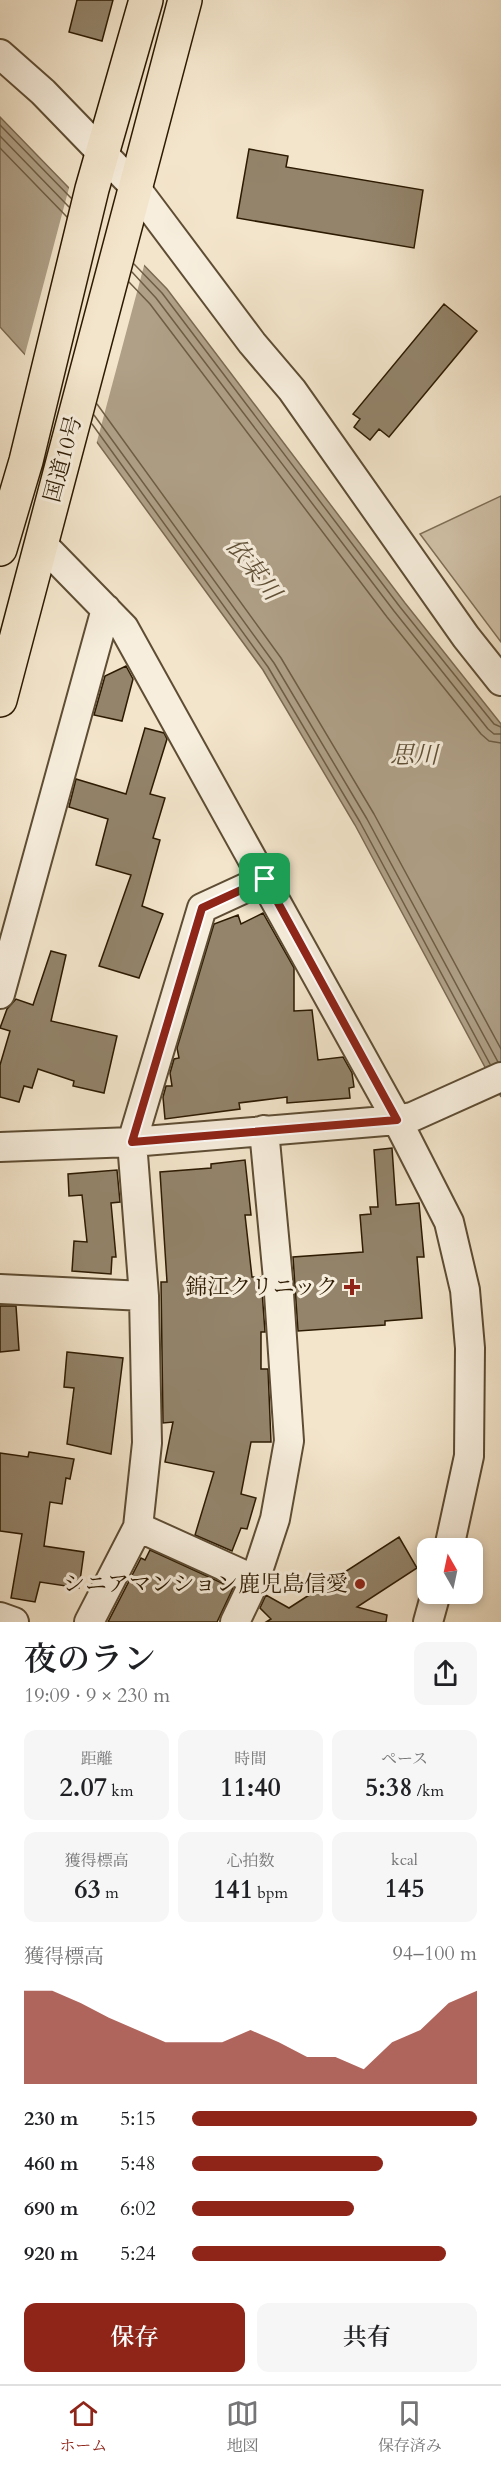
<!DOCTYPE html>
<html lang="ja">
<meta charset="utf-8">
<style>
:root{--surface:#fff;--page:#f6f6f6;--text:#202124;--muted:#757577;--line:#e0e0e0;--accent:#8f2418}
body{margin:0;font-family:Cardo,"Noto Serif JP",serif;background:var(--page);color:var(--text);height:100vh;display:flex;flex-direction:column;font-size:22px;white-space:nowrap}
*{box-sizing:border-box;margin:0}
p{font-size:20px;color:var(--muted)}
.icon{flex:none;width:33px;height:33px;fill:none;stroke:currentColor;stroke-width:2;stroke-linecap:round;stroke-linejoin:round}
.map{position:relative;height:1622px;overflow:hidden}
.details{display:flex;flex-direction:column;background:var(--surface);flex:1}
.details>*{flex:none}
.needle{width:39px;rotate:351deg}
.controls{position:absolute;left:417px;top:1538px;display:grid;gap:12px}
.controls a{display:grid;place-items:center;width:66px;height:66px;border-radius:12px;background:var(--surface);box-shadow:0 3px 9px #0003;font-size:30px}
.pin{position:absolute;display:grid;place-items:center;width:51px;height:51px;color:#fff;margin:-26px;border-radius:12px;box-shadow:0 3px 9px #0006}
.round{display:grid;place-items:center;flex:none;width:63px;height:63px;border-radius:12px;background:var(--page)}
.head{display:flex;align-items:center;justify-content:space-between;height:102px;padding:0 24px}
h1{font-size:33px;font-weight:600;line-height:45px}
.metrics{display:grid;grid-template-columns:repeat(3,1fr);gap:9px;height:102px;padding:6px 24px}
.metrics div{display:grid;align-content:center;border-radius:12px;background:var(--page);text-align:center}
.metrics b{font-size:26px;font-weight:600}
.metrics small{font-size:16px;font-weight:400}
.metrics p{font-size:16px}
.chart{height:168px;padding:12px 24px}
.chart p{display:flex;justify-content:space-between}
.chart svg{width:100%;height:108px;margin-top:6px;fill:var(--accent);opacity:.7}
.cta{display:flex;gap:12px;margin-top:auto;padding:12px 24px}
.cta a{flex:1;height:69px;border-radius:12px;background:var(--accent);color:#fff;font-size:24px;font-weight:600;line-height:69px;text-align:center}
.cta a+a{background:var(--page);color:var(--text)}
ul{padding:0 24px;list-style:none;font-size:20px}
li{display:grid;grid-template-columns:96px 72px 1fr;align-items:center;height:45px}
li i{height:15px;border-radius:8px;background:var(--accent)}
.menu{display:flex;justify-content:space-around;align-items:center;height:84px;border-top:2px solid var(--line);background:var(--surface);font-size:16px;color:var(--muted)}
.menu a{display:grid;justify-items:center;gap:3px}
.menu .selected{color:var(--accent)}
.map>svg:first-child{display:block}
</style>
<div class="map">
<svg width="501" height="1622" viewBox="0 0 501 1622">
<rect width="100%" height="100%" fill="#f3e5cb"/>
<filter id="stains"><feTurbulence type="fractalNoise" baseFrequency=".00333" numOctaves="4"/><feColorMatrix values="0 0 0 0 .2 0 0 0 0 .09 0 0 0 0 .02 0 0 0 .5 -.17"/></filter>
<radialGradient id="worn" r=".72"><stop offset=".6" stop-color="#630" stop-opacity="0"/><stop offset="1" stop-color="#630" stop-opacity=".3"/></radialGradient>
<path fill="#d1c2a9" stroke="#7e6e56" stroke-width="1.5" d="M 501,496 L 501,642 L 420,534 Z"/>
<path fill="#afa087" stroke="#7b6a52" stroke-width="1.5" d="M 0,117 L 167,289 L 405,603 L 501,724 L 501,1097 L 355,825 L 263,670 L 67,401 L 0,327 Z"/>
<path fill="#f3e5cb" d="M 70,184 L 145,262 L 96,445 L 65,403 L 24,358 Z"/>
<g fill="none" stroke-linecap="round" stroke-linejoin="round">
<path stroke="#6e5d44" stroke-width="1.5" d="M 0,125 L 71,198
M 0,136 L 69,207
M 0,148 L 67,217
M 134,264 L 162,293 L 400,607 L 494,724 L 501,727
M 132,272 L 156,298 L 394,611 L 488,729 L 494,734 L 501,734
M 129,282 L 150,304 L 387,617 L 481,734 L 489,741 L 501,743
M 97,404 L 281,658 L 374,814 L 501,1049
M 94,415 L 274,663 L 367,819 L 498,1062
M 92,424 L 268,667 L 360,822 L 490,1064"/>
</g>
<path fill="#93846b" stroke="#2c1a02" stroke-width="1.5" d="M 77,0 L 113,0 L 102,41 L 69,32 Z
M 249,149 L 288,156 L 286,167 L 423,190 L 414,248 L 237,218 Z
M 444,304 L 477,331 L 389,437 L 379,429 L 370,440 L 354,427 L 360,419 L 353,414 Z
M 126,666 L 133,679 L 122,721 L 94,715 L 105,676 Z
M 145,728 L 164,733 L 167,739 L 150,794 L 165,798 L 153,838 L 160,840 L 142,906 L 163,914 L 139,978 L 99,966 L 131,875 L 96,865 L 108,819 L 69,807 L 76,779 L 126,794 Z
M 263,913 L 294,968 L 294,1011 L 312,1010 L 318,1060 L 343,1057 L 352,1073 L 354,1087 L 349,1088 L 350,1098 L 287,1103 L 287,1097 L 239,1103 L 240,1109 L 165,1119 L 163,1097 L 166,1086 L 172,1086 L 170,1073 L 174,1059 L 179,1058 L 177,1048 L 214,924 L 238,915 L 241,924 Z
M 51,951 L 66,955 L 51,1021 L 117,1036 L 104,1093 L 73,1086 L 74,1081 L 38,1069 L 32,1088 L 24,1086 L 19,1102 L 0,1097 L 0,1065 L 10,1031 L 0,1028 L 7,1009 L 16,999 L 33,1005 Z
M 392,1148 L 396,1205 L 419,1203 L 424,1257 L 417,1257 L 422,1318 L 385,1321 L 385,1325 L 298,1331 L 293,1257 L 363,1252 L 360,1215 L 371,1214 L 370,1207 L 378,1207 L 374,1150 Z
M 245,1160 L 251,1215 L 245,1215 L 252,1277 L 261,1277 L 265,1332 L 261,1332 L 261,1369 L 268,1369 L 271,1442 L 251,1442 L 241,1494 L 256,1498 L 247,1529 L 241,1528 L 232,1551 L 195,1535 L 214,1472 L 165,1462 L 173,1422 L 163,1423 L 161,1282 L 167,1282 L 160,1172 L 211,1168 L 211,1164 Z
M 117,1170 L 120,1202 L 111,1203 L 116,1257 L 112,1257 L 111,1274 L 72,1271 L 74,1241 L 87,1242 L 82,1195 L 69,1196 L 68,1174 Z
M 0,1306 L 16,1306 L 19,1350 L 0,1352 Z
M 67,1352 L 123,1358 L 111,1454 L 67,1444 L 74,1388 L 64,1387 Z
M 29,1452 L 74,1459 L 70,1479 L 66,1478 L 62,1504 L 50,1502 L 44,1546 L 84,1552 L 79,1588 L 40,1582 L 35,1602 L 11,1598 L 22,1534 L 0,1531 L 0,1453 L 28,1457 Z
M 399,1537 L 417,1568 L 357,1607 L 387,1615 L 386,1622 L 266,1622 L 271,1619 L 260,1608 L 266,1595 L 289,1608 Z
M 150,1550 L 233,1588 L 217,1622 L 108,1622 L 141,1558 L 145,1560 Z"/>
<g fill="none" stroke-linecap="round" stroke-linejoin="round">
<g stroke="#5e4d34" stroke-width="32">
<path id="minor" d="M 0,54 L 43,92 L 135,187 L 252,343 L 292,390 L 466,637 L 501,681
M 42,544 L 124,628 L 397,1120 L 449,1222 L 465,1290 L 470,1348 L 469,1456 L 449,1548
M 0,994 L 106,609
M 264,1130 L 278,1279 L 289,1441 L 275,1519 L 255,1580 L 138,1527 L 147,1443 L 144,1296 L 132,1142 L 202,908 L 265,879
M 0,1147 L 132,1142 L 397,1120 L 412,1117 L 501,1077
M 0,1289 L 144,1296
M 0,1617 L 14,1622
M 89,1622 L 138,1527
M 235,1622 L 255,1580
M 428,1622 L 436,1593"/>
</g>
<g stroke="#2c1a02" stroke-width="36">
<path id="highway" d="M 0,549 L 26,461 L 92,189 L 146,0
M 0,700 L 185,0"/>
</g>
<use href="#minor" stroke="#f7eedd" stroke-width="28"/>
<use href="#highway" stroke="#f3e5cb" stroke-width="33"/>
</g>
<g fill="none" stroke-linecap="round" stroke-linejoin="round">
<g stroke="#fff" stroke-width="12">
<path id="route" d="M 265,879 L 397,1120 L 132,1142 L 202,908 Z"/>
</g>
<use href="#route" stroke="#8f2418" stroke-width="8"/>
</g>
<g fill="#8f2418" stroke="#f7eedd" stroke-width="2">
<path d="M349 1278h6v6h6v6h-6v6h-6v-6h-6v-6h6z"/>
<circle cx="360" cy="1584" r="6"/>
</g>
<g text-anchor="middle" dominant-baseline="central" stroke-width="6" stroke-linejoin="round" paint-order="stroke">
<g font-size="22" fill="#2c1a02" stroke="#f7eedd">
<text transform="translate(63 459) rotate(-75)">国道10号</text>
</g>
<g font-size="22" fill="#2c1a02" stroke="#f7eedd" text-anchor="end">
<text x="338" y="1287">錦江クリニック</text>
<text x="348" y="1584">シニアマンション鹿児島信愛</text>
</g>
<g font-size="24" font-style="italic" fill="#605037" stroke="#f7eedd">
<text transform="translate(253 569) rotate(52)">依某川</text>
<text x="414" y="755">思川</text>
</g>
</g>
<rect width="100%" height="100%" filter="url(#stains)"/>
<rect width="100%" height="100%" fill="url(#worn)"/>
</svg>
<div class="controls">
<a><svg class="needle" viewBox="-14 -14 28 28"><path d="M0-13l5 13h-10z" fill="#e53935"/><path d="M0 13l5-13h-10z" fill="#757577"/></svg></a>
</div>
<div class="pin" style="left:265px;top:879px;background:#1e9e55"><svg class="icon" aria-label="arrive" viewBox="0 0 24 24"><path d="M6 21V4h12l-3 4 3 4H6"/></svg></div>
</div>
<section class="details">
<div class="head"><div><h1>夜のラン</h1><p>19:09 · 9 × 230 m</p></div><a class="round"><svg class="icon" aria-label="share" viewBox="0 0 24 24"><path d="M12 15V3M7 8l5-5 5 5M5 13v7h14v-7"/></svg></a></div>
<div class="metrics">
<div><p>距離</p><b>2.07<small> km</small></b></div>
<div><p>時間</p><b>11:40</b></div>
<div><p>ペース</p><b>5:38<small> /km</small></b></div>
</div>
<div class="metrics">
<div><p>獲得標高</p><b>63<small> m</small></b></div>
<div><p>心拍数</p><b>141<small> bpm</small></b></div>
<div><p>kcal</p><b>145</b></div>
</div>
<div class="chart"><p><span>獲得標高</span>94–100 m</p>
<svg viewBox="0 0 160 44" preserveAspectRatio="none"><path d="M0 44V6L10 6L20 11L30 17L40 22L50 27L60 27L70 27L80 22L90 27L100 33L110 33L120 38L130 27L140 22L150 11L160 6V44z"/></svg>
</div>
<ul>
<li><b>230 m</b>5:15<i style="width:100%"></i></li>
<li><b>460 m</b>5:48<i style="width:67%"></i></li>
<li><b>690 m</b>6:02<i style="width:57%"></i></li>
<li><b>920 m</b>5:24<i style="width:89%"></i></li>
</ul>
<div class="cta"><a>保存</a><a>共有</a></div>
</section>
<nav class="menu">
<a class="selected"><svg class="icon" aria-label="home" viewBox="0 0 24 24"><path d="M3 11l9-7 9 7M6 9v11h12V9"/></svg>ホーム</a>
<a><svg class="icon" aria-label="map" viewBox="0 0 24 24"><path d="M3 6l6-2 6 2 6-2v14l-6 2-6-2-6 2zM9 4v14M15 6v14"/></svg>地図</a>
<a><svg class="icon" aria-label="saved" viewBox="0 0 24 24"><path d="M7 4h10v16l-5-4-5 4z"/></svg>保存済み</a>
</nav>
